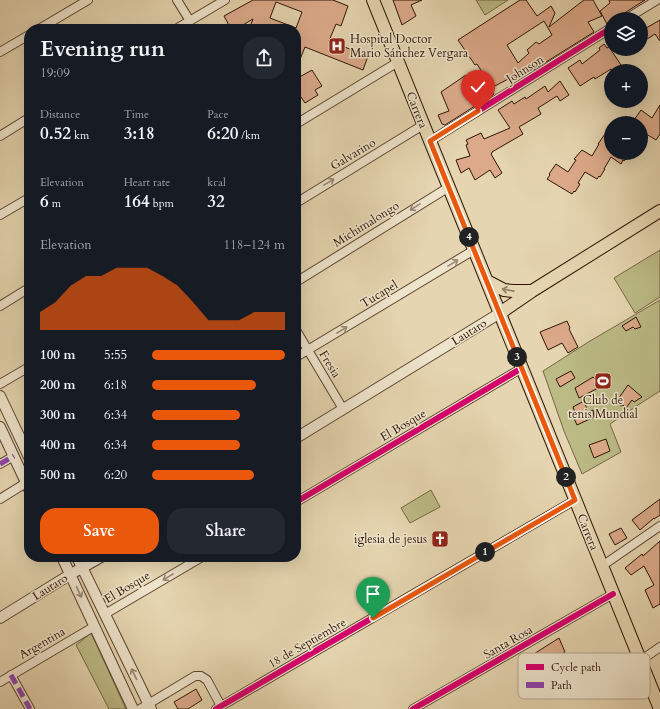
<!DOCTYPE html>
<meta charset="utf-8">
<style>
:root{--surface:#171b24;--page:#242831;--text:#f1f3f6;--muted:#9ea1a6;--accent:#ea580c}
body{margin:0;font-family:Cardo,serif;background:var(--page);color:var(--text);height:100vh;display:flex;flex-direction:column;font-size:15px;white-space:nowrap}
*{box-sizing:border-box;margin:0}
p{font-size:13px;color:var(--muted)}
.icon{flex:none;width:22px;height:22px;fill:none;stroke:currentColor;stroke-width:2;stroke-linecap:round;stroke-linejoin:round}
.map{position:relative;flex:1;overflow:hidden}
.sheet{position:absolute;left:24px;top:24px;width:277px;height:538px;display:flex;flex-direction:column;background:var(--surface);border-radius:16px;box-shadow:0 4px 16px #0002}
.sheet>*{flex:none}
.controls{position:absolute;left:604px;top:12px;display:grid;gap:8px}
.controls a{display:grid;place-items:center;width:44px;height:44px;border-radius:50%;background:var(--surface);box-shadow:0 4px 16px #0002;font-size:20px}
.pin{position:absolute;display:grid;place-items:center;width:34px;height:34px;color:#fff;margin:-41px -17px;border-radius:50% 50% 50% 0;rotate:-45deg;box-shadow:0 0 4px #0007}
.pin .icon{rotate:45deg}
.km{position:absolute;width:20px;height:20px;margin:-10px;border-radius:50%;background:#222;color:#fff;font-size:11px;line-height:20px;text-align:center}
.round{display:grid;place-items:center;flex:none;width:42px;height:42px;border-radius:16px;background:var(--page)}
.summary{display:flex;align-items:center;justify-content:space-between;height:68px;padding:0 16px}
h1{font-size:22px;font-weight:800;line-height:30px}
.stats{display:grid;grid-template-columns:repeat(3,1fr);gap:6px;height:68px;padding:4px 16px}
.stats div{display:grid;align-content:center}
.stats b{font-size:17px;font-weight:800}
.stats small{font-size:11px;font-weight:400}
.stats p{font-size:11px}
.chart{height:112px;padding:8px 16px}
.chart p{display:flex;justify-content:space-between}
.chart svg{width:100%;height:72px;margin-top:4px;fill:var(--accent);opacity:.7}
.cta{display:flex;gap:8px;margin-top:auto;padding:8px 16px}
.cta a{flex:1;height:46px;border-radius:16px;background:var(--accent);color:#fff;font-size:16px;font-weight:800;line-height:46px;text-align:center}
.cta a+a{background:var(--page);color:var(--text)}
ul{padding:0 16px;list-style:none;font-size:13px}
li{display:grid;grid-template-columns:64px 48px 1fr;align-items:center;height:30px}
li i{height:10px;border-radius:5px;background:var(--accent)}
.map>svg:first-child{display:block}
</style>
<div class="map">
<svg width="660" height="709" viewBox="0 0 660 709">
<rect width="100%" height="100%" fill="#e5d5b0"/>
<filter id="stains"><feTurbulence type="fractalNoise" baseFrequency=".005" numOctaves="4"/><feColorMatrix values="0 0 0 0 .2 0 0 0 0 .09 0 0 0 0 .02 0 0 0 .5 -.17"/></filter>
<radialGradient id="worn" r=".72"><stop offset=".6" stop-color="#630" stop-opacity="0"/><stop offset="1" stop-color="#630" stop-opacity=".3"/></radialGradient>
<path fill="#bcbb86" stroke="#756744" d="M 476,0 L 508,0 L 485,15 Z
M 660,250 L 660,297 L 635,313 L 614,278 Z
M 660,300 L 660,391 L 638,405 L 610,424 L 621,452 L 582,474 L 564,431 L 543,371 L 590,341 Z
M 431,490 L 440,507 L 410,523 L 401,508 Z
M 91,633 L 126,709 L 109,709 L 76,645 Z"/>
<path fill="#dcaa8a" stroke="#2e1303" fill-rule="evenodd" d="M 253,0 L 333,0 L 348,6 L 341,26 L 336,24 L 329,41 L 368,56 L 363,70 L 305,47 L 296,69 L 296,29 L 249,29 L 253,19 L 236,29 L 231,29 L 224,16 ZM 276,2 L 302,12 L 296,28 L 270,18 Z
M 393,0 L 422,0 L 411,5 L 416,16 L 402,25 Z
M 520,0 L 526,0 L 537,16 L 551,6 L 555,13 L 549,27 L 584,0 L 593,0 L 602,16 L 588,22 L 594,32 L 530,72 L 529,70 L 516,79 L 514,76 L 491,88 L 494,94 L 445,125 L 442,124 L 438,115 L 449,111 L 441,92 L 466,75 L 472,85 L 485,77 L 477,64 L 475,65 L 458,40 ZM 544,21 L 552,35 L 539,44 L 536,42 L 527,50 L 529,53 L 518,63 L 507,45 Z
M 609,0 L 645,0 L 615,19 L 611,19 L 611,21 L 607,24 L 600,11 L 610,3 Z
M 660,20 L 660,41 L 655,34 L 641,43 L 641,31 Z
M 604,44 L 607,48 L 609,47 L 621,65 L 612,71 L 611,69 L 595,79 L 594,77 L 580,86 L 568,68 L 580,60 L 582,64 L 600,50 L 599,48 Z
M 312,70 L 322,86 L 315,90 L 318,95 L 305,103 L 301,97 L 296,100 L 296,79 Z
M 560,81 L 569,95 L 560,101 L 557,96 L 538,108 L 541,114 L 519,127 L 523,134 L 492,152 L 492,153 L 491,154 L 502,173 L 495,178 L 490,170 L 475,180 L 469,168 L 461,173 L 456,160 L 470,156 L 466,145 L 468,144 L 466,140 L 481,133 L 484,139 L 510,128 L 498,110 L 512,101 L 514,104 L 525,97 L 526,99 L 545,86 L 548,92 Z
M 660,105 L 660,134 L 656,140 L 641,131 L 641,123 L 638,123 L 634,120 L 641,110 L 652,118 Z
M 605,134 L 611,138 L 611,153 L 630,153 L 624,161 L 623,160 L 621,164 L 611,157 L 604,169 L 605,169 L 600,177 L 599,176 L 597,179 L 585,172 L 578,183 L 580,184 L 575,192 L 574,191 L 572,194 L 547,179 L 550,175 L 549,174 L 556,164 L 568,172 L 576,160 L 574,159 L 582,150 L 592,156 L 599,144 L 598,144 Z
M 636,317 L 641,327 L 635,329 L 633,327 L 626,331 L 622,326 Z
M 567,321 L 570,328 L 569,329 L 578,347 L 568,353 L 562,343 L 548,350 L 540,332 Z
M 571,371 L 575,378 L 560,387 L 556,379 Z
M 593,377 L 599,383 L 596,385 L 598,388 L 579,398 L 575,388 Z
M 628,385 L 642,397 L 634,402 L 632,400 L 626,408 L 623,405 L 621,406 L 616,402 Z
M 584,401 L 588,412 L 593,410 L 594,417 L 577,425 L 573,416 L 576,415 L 573,407 Z
M 606,439 L 610,451 L 594,458 L 589,445 Z
M 660,499 L 660,515 L 654,519 L 654,518 L 640,530 L 632,520 Z
M 621,528 L 627,538 L 615,545 L 609,534 Z
M 660,541 L 660,604 L 653,608 L 645,590 L 654,585 L 644,566 L 631,575 L 625,568 L 642,554 L 643,556 Z
M 559,638 L 565,652 L 536,669 L 529,657 Z
M 196,689 L 202,700 L 188,709 L 178,709 L 174,702 Z"/>
<g fill="none" stroke-linecap="round" stroke-linejoin="round">
<g stroke="#5c442e" stroke-width="10">
<path id="minor" d="M 177,0 L 190,21
M 626,19 L 657,0
M 39,29 L 88,0
M 176,29 L 225,0
M 0,52 L 29,35
M 296,124 L 398,62
M 0,136 L 29,118
M 430,141 L 611,28
M 296,203 L 423,125
M 0,215 L 29,198
M 296,282 L 449,187
M 0,306 L 29,288
M 296,330 L 343,409
M 296,357 L 474,250
M 0,384 L 29,367
M 0,464 L 14,456
M 0,499 L 29,481
M 296,502 L 522,368
M 602,566 L 660,526
M 105,614 L 202,557
M 640,661 L 660,647
M 11,675 L 30,709
M 0,682 L 95,626
M 140,709 L 195,676 L 201,676 L 207,680 L 221,706
M 216,709 L 575,500
M 413,709 L 613,594"/>
</g>
<g stroke="#5c442e" stroke-width="12">
<path id="tertiary" d="M 0,396 L 29,457
M 0,427 L 29,489
M 296,438 L 500,313
M 62,557 L 133,709
M 77,557 L 151,709
M 0,618 L 71,574 L 101,557"/>
</g>
<g stroke="#2e1303" stroke-width="14">
<path id="primary" d="M 373,0 L 660,709
M 487,281 L 504,290 L 513,291 L 532,291
M 500,313 L 532,291 L 660,211"/>
</g>
<use href="#minor" stroke="#eee4cc" stroke-width="8"/>
<use href="#tertiary" stroke="#eee4cc" stroke-width="10"/>
<use href="#primary" stroke="#e5d5b0" stroke-width="12"/>
<path stroke="#8e44ad" stroke-width="5" stroke-dasharray="10 5" stroke-linecap="butt" d="M 0,464 L 14,456
M 11,675 L 30,709"/>
<g stroke="#eee4cc" stroke-width="8">
<path id="cycleway" d="M 430,141 L 611,28
M 296,502 L 522,368
M 216,709 L 575,500
M 413,709 L 613,594"/>
</g>
<use href="#cycleway" stroke="#d6006c" stroke-width="6"/>
</g>
<defs><path id="oneway-shaft" d="M-6 0H5M1.5-3L5.5 0L1.5 3" fill="none" stroke-width="1.6" stroke-linecap="round" stroke-linejoin="round"/></defs>
<g stroke="#988672">
<use href="#oneway-shaft" transform="translate(329 182) rotate(-31)"/>
<use href="#oneway-shaft" transform="translate(415 207) rotate(148)"/>
<use href="#oneway-shaft" transform="translate(453 263) rotate(-32)"/>
<use href="#oneway-shaft" transform="translate(342 330) rotate(-31)"/>
<use href="#oneway-shaft" transform="translate(168 577) rotate(149)"/>
<use href="#oneway-shaft" transform="translate(79 592) rotate(65)"/>
<use href="#oneway-shaft" transform="translate(134 674) rotate(-116)"/>
</g>
<use stroke="#937e62" href="#oneway-shaft" transform="translate(508 290) rotate(-169)"/>
<g fill="none" stroke-linecap="round" stroke-linejoin="round">
<g stroke="#fff" stroke-width="8">
<path id="route" d="M 373,618 L 575,500 L 430,141 L 478,111"/>
</g>
<use href="#route" stroke="#ea580c" stroke-width="5"/>
</g>
<defs>
<g id="hospital-square" transform="scale(0.9)"><rect x="-9" y="-9" width="18" height="18" rx="4" fill="#8f2418" stroke="#eee4cc"/><path d="M-5-5h3v3.5h4V-5h3V5h-3V1.5h-4V5h-3Z" fill="#fff"/></g>
<g id="stadium-square" transform="scale(0.9)"><rect x="-9" y="-9" width="18" height="18" rx="4" fill="#8f2418" stroke="#eee4cc"/><path d="M0-5a6.5 5 0 1 0 0 10a6.5 5 0 1 0 0-10ZM-3.5-1.8h7v3.6h-7Z" fill="#fff"/></g>
<g id="church-square" transform="scale(0.9)"><rect x="-9" y="-9" width="18" height="18" rx="4" fill="#8f2418" stroke="#eee4cc"/><path d="M-1.2-6h2.4v3.5h3.3v2.4h-3.3V6h-2.4V-.1h-3.3v-2.4h3.3Z" fill="#fff"/></g>
</defs>
<g fill-rule="evenodd">
<use href="#hospital-square" x="337" y="46"/>
<use href="#stadium-square" x="603" y="381"/>
<use href="#church-square" x="440" y="539"/>
</g>
<g text-anchor="middle" dominant-baseline="central" stroke-width="3" stroke-linejoin="round" paint-order="stroke">
<g font-size="12" fill="#2e1303" stroke="#eee4cc" text-anchor="start">
<text x="350" y="39">Hospital Doctor<tspan x="350" dy="14">Mario Sánchez Vergara</tspan></text>
<text x="603" y="400" text-anchor="middle">Club de<tspan x="603" dy="14">tenis Mundial</tspan></text>
<text x="427" y="539" text-anchor="end">iglesia de jesus</text>
</g>
<g font-size="12" fill="#2e1303" stroke="#eee4cc">
<text transform="translate(525 69) rotate(-32)">Johnson</text>
<text transform="translate(417 110) rotate(68)">Carrera</text>
<text transform="translate(353 154) rotate(-31)">Galvarino</text>
<text transform="translate(366 224) rotate(-32)">Michimalongo</text>
<text transform="translate(379 294) rotate(-31)">Tucapel</text>
<text transform="translate(469 332) rotate(-32)">Lautaro</text>
<text transform="translate(330 364) rotate(59)">Fresia</text>
<text transform="translate(403 425) rotate(-31)">El Bosque</text>
<text transform="translate(588 532) rotate(68)">Carrera</text>
<text transform="translate(50 587) rotate(-32)">Lautaro</text>
<text transform="translate(127 587) rotate(-31)">El Bosque</text>
<text transform="translate(508 642) rotate(-30)">Santa Rosa</text>
<text transform="translate(42 643) rotate(-30)">Argentina</text>
<text transform="translate(307 643) rotate(-30)">18 de Septiembre</text>
</g>
</g>
<rect x="518" y="653" width="132" height="46" rx="6" fill="#eee4cc" stroke="#b4a590" stroke-width="1"/>
<rect x="526" y="664" width="18" height="6" fill="#d6006c"/>
<rect x="526" y="682" width="18" height="6" fill="#8e44ad"/>
<g font-size="11" fill="#2e1303">
<text x="551" y="671">Cycle path</text>
<text x="551" y="689">Path</text>
</g>
<rect width="100%" height="100%" filter="url(#stains)"/>
<rect width="100%" height="100%" fill="url(#worn)"/>
</svg>
<div class="controls">
<a><svg class="icon" aria-label="layers" viewBox="0 0 24 24"><path d="M12 4l9 5-9 5-9-5zM3 14l9 5 9-5"/></svg></a>
<a>+</a>
<a>−</a>
</div>
<div class="pin" style="left:373px;top:618px;background:#1e9e55"><svg class="icon" aria-label="arrive" viewBox="0 0 24 24"><path d="M6 21V4h12l-3 4 3 4H6"/></svg></div>
<div class="pin" style="left:478px;top:111px;background:#d93025"><svg class="icon" aria-label="check" viewBox="0 0 24 24"><path d="M5 12l5 5 9-10"/></svg></div>
<b class="km" style="left:485px;top:552px">1</b>
<b class="km" style="left:566px;top:477px">2</b>
<b class="km" style="left:517px;top:357px">3</b>
<b class="km" style="left:469px;top:237px">4</b>
<section class="sheet">
<div class="summary"><div><h1>Evening run</h1><p>19:09</p></div><a class="round"><svg class="icon" aria-label="share" viewBox="0 0 24 24"><path d="M12 15V3M7 8l5-5 5 5M5 13v7h14v-7"/></svg></a></div>
<div class="stats">
<div><p>Distance</p><b>0.52<small> km</small></b></div>
<div><p>Time</p><b>3:18</b></div>
<div><p>Pace</p><b>6:20<small> /km</small></b></div>
</div>
<div class="stats">
<div><p>Elevation</p><b>6<small> m</small></b></div>
<div><p>Heart rate</p><b>164<small> bpm</small></b></div>
<div><p>kcal</p><b>32</b></div>
</div>
<div class="chart"><p><span>Elevation</span>118–124 m</p>
<svg viewBox="0 0 160 44" preserveAspectRatio="none"><path d="M0 44V33L10 27L20 17L30 11L40 11L50 6L60 6L70 6L80 11L90 17L100 27L110 38L120 38L130 38L140 33L150 33L160 33V44z"/></svg>
</div>
<ul>
<li><b>100 m</b>5:55<i style="width:100%"></i></li>
<li><b>200 m</b>6:18<i style="width:78%"></i></li>
<li><b>300 m</b>6:34<i style="width:66%"></i></li>
<li><b>400 m</b>6:34<i style="width:66%"></i></li>
<li><b>500 m</b>6:20<i style="width:77%"></i></li>
</ul>
<div class="cta"><a>Save</a><a>Share</a></div>
</section>
</div>
